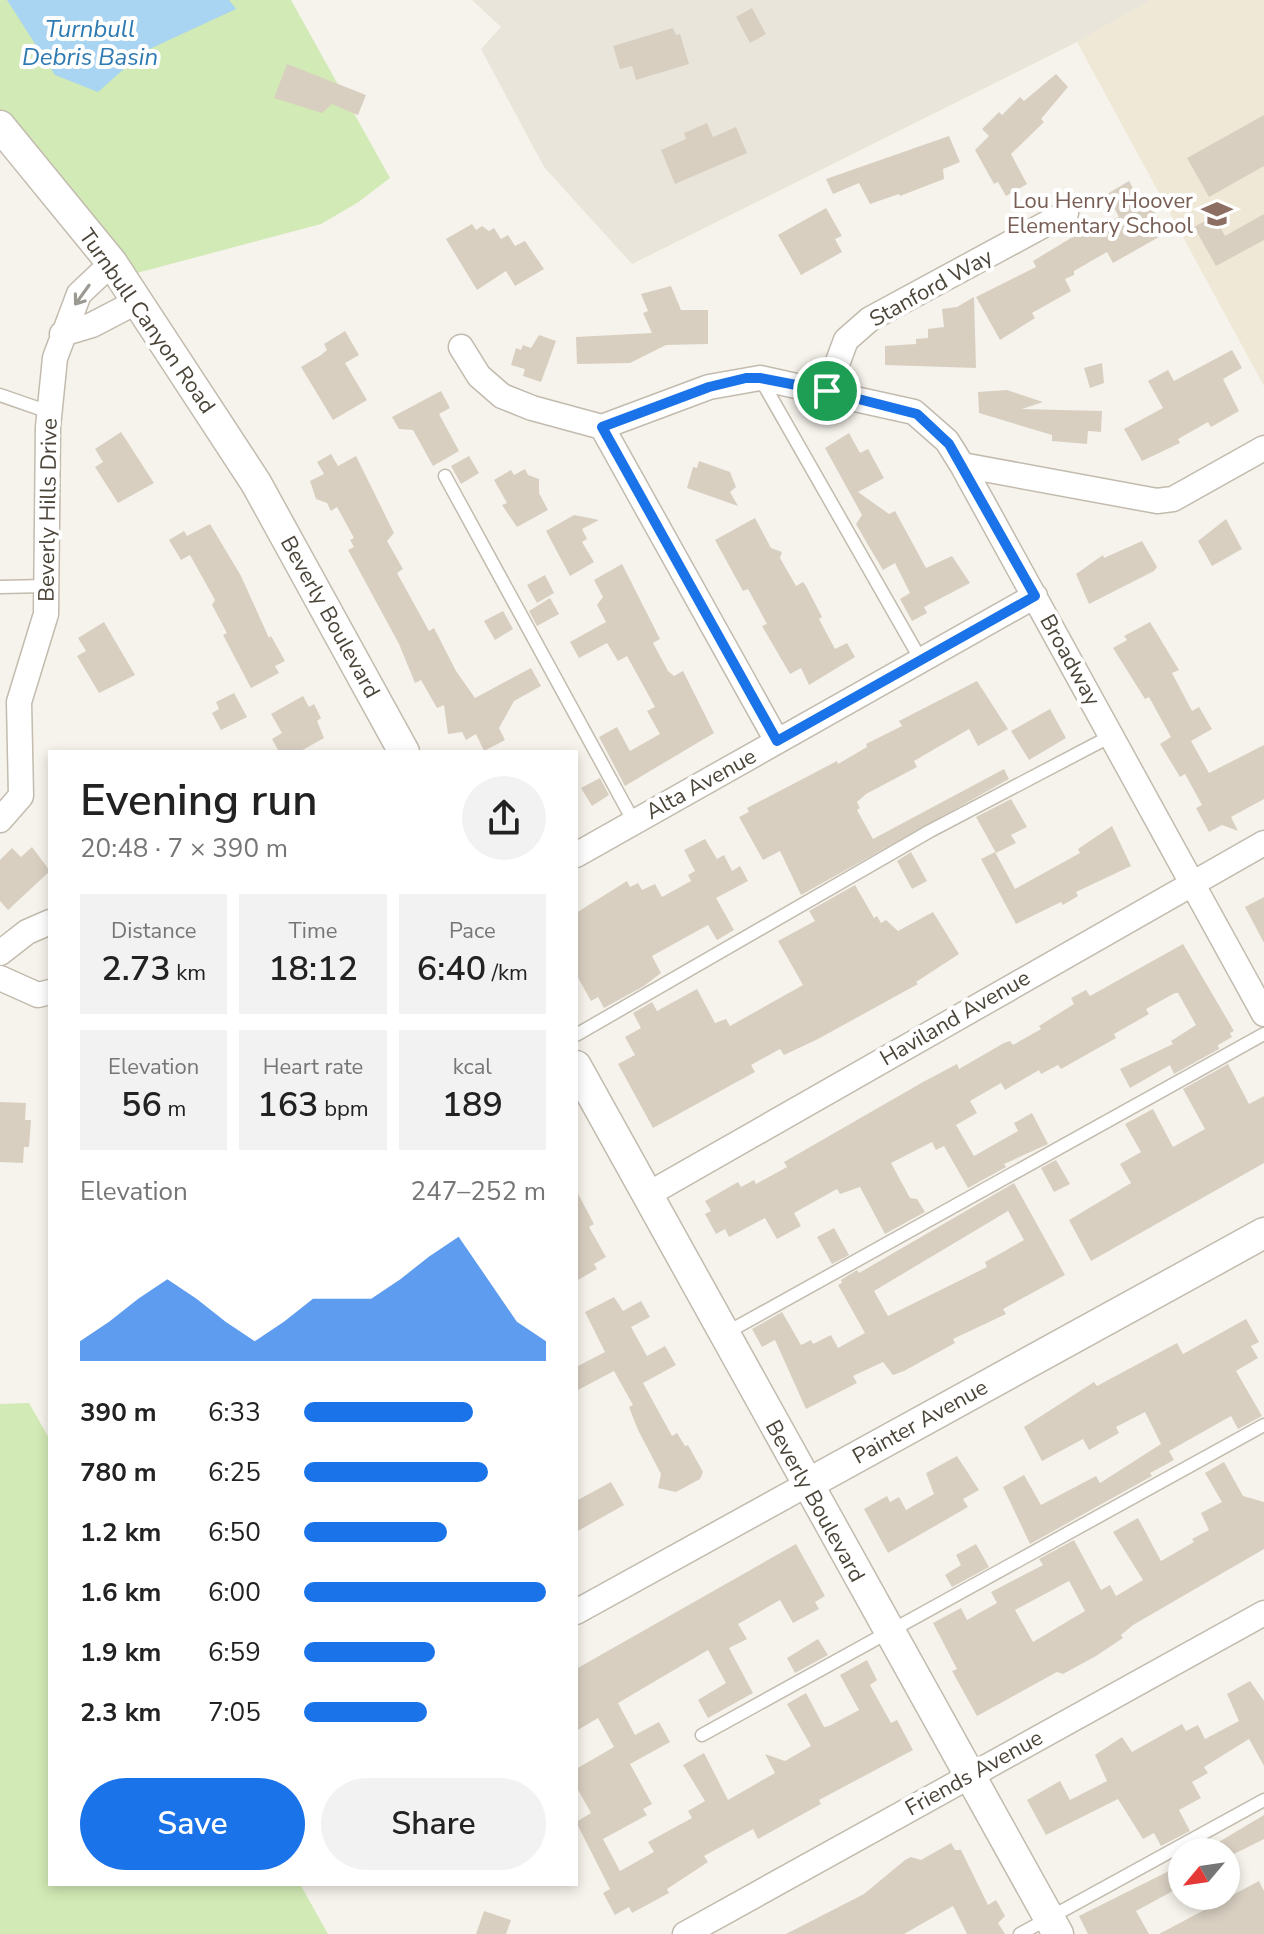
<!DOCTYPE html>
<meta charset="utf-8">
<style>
:root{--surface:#fff;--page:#f2f2f2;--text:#222;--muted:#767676;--accent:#1a73e8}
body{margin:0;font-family:"Nunito Sans",sans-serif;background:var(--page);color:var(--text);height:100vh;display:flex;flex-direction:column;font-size:30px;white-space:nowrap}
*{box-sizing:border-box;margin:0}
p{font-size:26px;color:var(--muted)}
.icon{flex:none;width:44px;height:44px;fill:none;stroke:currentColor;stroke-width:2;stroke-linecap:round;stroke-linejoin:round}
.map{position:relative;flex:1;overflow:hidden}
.details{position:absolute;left:48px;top:750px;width:530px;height:1136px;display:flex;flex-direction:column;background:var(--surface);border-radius:0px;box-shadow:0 4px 12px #0003}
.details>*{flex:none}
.needle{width:52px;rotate:241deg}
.buttons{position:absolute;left:1168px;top:1838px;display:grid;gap:16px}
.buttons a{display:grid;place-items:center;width:72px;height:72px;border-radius:50%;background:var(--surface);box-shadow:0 4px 12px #0003;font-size:40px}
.pin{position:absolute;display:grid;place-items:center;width:68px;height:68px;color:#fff;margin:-34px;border:4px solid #fff;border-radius:50%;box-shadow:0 2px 8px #0007}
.round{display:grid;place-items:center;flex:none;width:84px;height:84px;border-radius:42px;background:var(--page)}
.headline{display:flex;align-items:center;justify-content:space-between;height:136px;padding:0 32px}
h1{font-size:44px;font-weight:600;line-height:60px}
.figures{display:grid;grid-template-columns:repeat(3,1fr);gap:12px;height:136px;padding:8px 32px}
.figures div{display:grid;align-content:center;border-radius:0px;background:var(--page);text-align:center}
.figures b{font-size:34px;font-weight:600}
.figures small{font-size:22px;font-weight:400}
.figures p{font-size:22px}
.chart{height:224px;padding:16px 32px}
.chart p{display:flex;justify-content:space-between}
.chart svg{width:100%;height:144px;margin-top:8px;fill:var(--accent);opacity:.7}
.cta{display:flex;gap:16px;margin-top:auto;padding:16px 32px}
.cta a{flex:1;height:92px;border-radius:48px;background:var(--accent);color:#fff;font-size:32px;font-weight:600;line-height:92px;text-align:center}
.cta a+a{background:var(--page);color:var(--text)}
ul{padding:0 32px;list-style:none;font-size:26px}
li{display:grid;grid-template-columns:128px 96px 1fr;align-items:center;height:60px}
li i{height:20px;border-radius:10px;background:var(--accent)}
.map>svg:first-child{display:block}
</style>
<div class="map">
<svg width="1264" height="1934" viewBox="0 0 1264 1934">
<rect width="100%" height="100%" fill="#f6f3ec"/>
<path fill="#eae5da" d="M 472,0 L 1151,0 L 1077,42 L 632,264 L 544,167 L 481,49 L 501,27 Z"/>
<path fill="#efe8d6" d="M 1151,0 L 1264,0 L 1264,386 L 1077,42 Z"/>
<path fill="#d2eab5" d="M 0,0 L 291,0 L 390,178 L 357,203 L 321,224 L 118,278 L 0,124 Z
M 29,1403 L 50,1440 L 50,1884 L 300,1884 L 328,1934 L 0,1934 L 0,1404 Z"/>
<path fill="#a9d4f2" d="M 7,0 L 229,0 L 236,9 L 143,52 L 98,92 L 55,75 Z"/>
<path fill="#d8cfc1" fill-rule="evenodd" d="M 752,8 L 766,34 L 750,43 L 736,17 Z
M 673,28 L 676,35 L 680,34 L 689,64 L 636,80 L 632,66 L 620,69 L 613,46 Z
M 287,64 L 366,95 L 358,115 L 332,104 L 322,113 L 274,98 Z
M 1056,74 L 1068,87 L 1041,119 L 1044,122 L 1011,154 L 1027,184 L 1006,196 L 998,182 L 994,184 L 975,150 L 989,136 L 982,129 L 999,112 L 1002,115 L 1020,97 L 1024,101 Z
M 1264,115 L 1264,166 L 1209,197 L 1187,158 Z
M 707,123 L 713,137 L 736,127 L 747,153 L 675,184 L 661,150 L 686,139 L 684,133 Z
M 949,136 L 960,162 L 943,169 L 944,179 L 900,196 L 899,194 L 870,204 L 859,183 L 833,194 L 826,179 Z
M 1129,181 L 1142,205 L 1147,209 L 1152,207 L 1166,233 L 1113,263 L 1107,252 L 1074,271 L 1074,275 L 1065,279 L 1071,291 L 1032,313 L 1035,318 L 1000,340 L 976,297 L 1036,267 L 1033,261 L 1071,238 L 1119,217 L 1107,194 Z
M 826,208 L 842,236 L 835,239 L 842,252 L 801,275 L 778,235 Z
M 1264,214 L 1264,240 L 1216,266 L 1194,227 L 1214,216 L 1225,236 Z
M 472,224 L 476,230 L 482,226 L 489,231 L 494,228 L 501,239 L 508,235 L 515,246 L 525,241 L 544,269 L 515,286 L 506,271 L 477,290 L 446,239 Z
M 671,286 L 681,310 L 708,310 L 708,344 L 666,345 L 630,363 L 577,364 L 576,337 L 652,333 L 643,313 L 648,311 L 641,294 Z
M 974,297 L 976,368 L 885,365 L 885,346 L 916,344 L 916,339 L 928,338 L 928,329 L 944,327 L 942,309 L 957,307 Z
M 345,331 L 359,355 L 345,363 L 367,400 L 333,420 L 301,367 L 321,355 L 327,350 L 324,344 Z
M 539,335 L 556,341 L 541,382 L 523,376 L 525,369 L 511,365 L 516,348 L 521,350 L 523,345 L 531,348 Z
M 1232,350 L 1242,368 L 1223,379 L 1239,411 L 1211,427 L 1208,422 L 1178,439 L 1180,443 L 1142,461 L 1124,429 L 1163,408 L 1148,381 L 1168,370 L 1174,381 Z
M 1102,363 L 1104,383 L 1090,388 L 1084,368 Z
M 1007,390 L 1043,402 L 1022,409 L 1102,411 L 1101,432 L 1088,431 L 1087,444 L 1052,441 L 1052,435 L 979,413 L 978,392 Z
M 441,391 L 450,408 L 439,414 L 459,451 L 433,466 L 413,430 L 399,429 L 392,417 Z
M 121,432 L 154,483 L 118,503 L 95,467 L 103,462 L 95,449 Z
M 849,433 L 860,453 L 868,449 L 884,478 L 858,492 L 889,514 L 895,511 L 926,568 L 952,556 L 970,583 L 924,607 L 927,613 L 912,621 L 900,599 L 910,593 L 895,563 L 883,570 L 868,545 L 856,524 L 862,515 L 825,448 Z
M 331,454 L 338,466 L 356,456 L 394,533 L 387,541 L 403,569 L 397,573 L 429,631 L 434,628 L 456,671 L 475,698 L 531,668 L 541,686 L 514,701 L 499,728 L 505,740 L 484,751 L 476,734 L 466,740 L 462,732 L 448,734 L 444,705 L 437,708 L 421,680 L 415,683 L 399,644 L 348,550 L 354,547 L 350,540 L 354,538 L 337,507 L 331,511 L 327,503 L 316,499 L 310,481 L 324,474 L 317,462 Z
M 469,456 L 479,473 L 461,484 L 451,466 Z
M 699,461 L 730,472 L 736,487 L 730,492 L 738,506 L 687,488 L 693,467 L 697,468 Z
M 525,469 L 528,475 L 539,479 L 539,493 L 548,510 L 517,527 L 502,505 L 507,503 L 494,480 L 511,470 L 514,475 Z
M 574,515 L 599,520 L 582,529 L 587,539 L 582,542 L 594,562 L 570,576 L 546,531 Z
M 755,518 L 771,548 L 782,552 L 780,558 L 796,586 L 803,582 L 806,586 L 822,617 L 819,619 L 835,649 L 847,643 L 855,657 L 809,685 L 801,668 L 790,674 L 762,626 L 767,624 L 748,589 L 743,591 L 715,540 Z
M 1226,519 L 1242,549 L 1212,566 L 1198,541 Z
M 210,524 L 241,576 L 269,638 L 271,636 L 285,661 L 275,666 L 279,673 L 251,688 L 223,635 L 227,633 L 212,605 L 215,600 L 190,555 L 181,560 L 169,540 L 184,531 L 187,536 Z
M 1142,541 L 1157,567 L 1154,571 L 1089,604 L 1076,574 L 1103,555 L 1104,558 Z
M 622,564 L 660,639 L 653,643 L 668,671 L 674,676 L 683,671 L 714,733 L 625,786 L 599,737 L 617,727 L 630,751 L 660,734 L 647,711 L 655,707 L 627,656 L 618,661 L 607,643 L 579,658 L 570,642 L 606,622 L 597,605 L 603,597 L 594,580 Z
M 545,575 L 554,593 L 537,603 L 527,585 Z
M 550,598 L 559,614 L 537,626 L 529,611 Z
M 503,611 L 513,629 L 495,640 L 484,621 Z
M 104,622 L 135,675 L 99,693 L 77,656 L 86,651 L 78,638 Z
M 1150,622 L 1179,670 L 1172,673 L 1192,711 L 1199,707 L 1212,729 L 1191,741 L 1209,773 L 1264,745 L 1264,799 L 1231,817 L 1238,831 L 1222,825 L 1209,832 L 1196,808 L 1202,805 L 1185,774 L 1180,777 L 1160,744 L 1171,737 L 1149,697 L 1145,699 L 1113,648 L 1127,640 L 1124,636 Z
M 977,681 L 1008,729 L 978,746 L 969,729 L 914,761 L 917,767 L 866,794 L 857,802 L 860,808 L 857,810 L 873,839 L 1004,769 L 1009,779 L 801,895 L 780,851 L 763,860 L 739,817 L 749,812 L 747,808 L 837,761 L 838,764 L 867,747 L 866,744 L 902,726 L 899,721 Z
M 234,693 L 247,717 L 221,730 L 212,713 L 219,709 L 216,702 Z
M 303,696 L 309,707 L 314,704 L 321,718 L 317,721 L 324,738 L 299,752 L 279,752 L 272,739 L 282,733 L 271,714 Z
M 1050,709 L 1066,738 L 1029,760 L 1011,731 Z
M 600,778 L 609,795 L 592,806 L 581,788 Z
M 1011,799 L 1027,827 L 1011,835 L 1016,843 L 996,853 L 976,817 Z
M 1112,826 L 1131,866 L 1076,892 L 1078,896 L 1063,905 L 1061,902 L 1016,924 L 981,859 L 995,852 L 1015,889 L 1080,853 L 1078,849 Z
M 705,839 L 717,859 L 724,855 L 732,871 L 740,866 L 748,881 L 716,898 L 734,930 L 717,940 L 708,925 L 652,956 L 661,973 L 644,986 L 604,1008 L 598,997 L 591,1001 L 576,974 L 576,913 L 627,881 L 630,887 L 638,883 L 642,890 L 655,884 L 662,897 L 691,881 L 688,875 L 695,871 L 684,850 Z
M 32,847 L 50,871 L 8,910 L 0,901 L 0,860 L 12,848 L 21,857 Z
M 911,852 L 927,881 L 912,889 L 897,861 Z
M 855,885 L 874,918 L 877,916 L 881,923 L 886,920 L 898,931 L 933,912 L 959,954 L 916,982 L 918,984 L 818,1039 L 784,1055 L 780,1049 L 751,1065 L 755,1072 L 653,1128 L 618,1064 L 635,1055 L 625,1037 L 641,1028 L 633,1013 L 652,1002 L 657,1011 L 697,989 L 715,1023 L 726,1019 L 730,1026 L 803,985 L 778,941 L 815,921 L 809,911 Z
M 1264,897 L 1264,943 L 1245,907 Z
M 1183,944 L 1234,1031 L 1230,1033 L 1232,1037 L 1218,1045 L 1219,1049 L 1174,1074 L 1170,1065 L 1130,1088 L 1120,1069 L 1173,1044 L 1171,1041 L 1196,1025 L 1178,993 L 1175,993 L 1146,1009 L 1149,1014 L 1114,1034 L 1116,1038 L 1061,1069 L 1058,1065 L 1041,1074 L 1039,1070 L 1005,1090 L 1001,1083 L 970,1101 L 977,1113 L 956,1125 L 974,1156 L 1018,1131 L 1014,1123 L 1032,1113 L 1048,1144 L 1004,1164 L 1006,1167 L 968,1188 L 944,1146 L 936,1150 L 932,1142 L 891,1163 L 910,1198 L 917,1199 L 925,1212 L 885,1234 L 860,1187 L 840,1194 L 837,1189 L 794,1213 L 801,1226 L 777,1239 L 765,1218 L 729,1237 L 725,1229 L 716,1234 L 705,1214 L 711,1211 L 705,1201 L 738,1182 L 741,1187 L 754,1180 L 756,1184 L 787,1167 L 784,1162 L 923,1082 L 957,1064 L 959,1069 L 1004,1043 L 1010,1041 L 1013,1045 L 1041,1029 L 1039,1026 L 1074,1004 L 1071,998 L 1086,990 L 1090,996 Z
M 1228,1064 L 1249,1104 L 1264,1096 L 1264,1163 L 1091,1261 L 1069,1220 L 1131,1183 L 1120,1164 L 1141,1152 L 1125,1124 L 1153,1109 L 1173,1147 L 1205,1129 L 1183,1089 Z
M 0,1102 L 26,1103 L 25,1120 L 31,1120 L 29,1147 L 24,1147 L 23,1163 L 0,1162 Z
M 1056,1160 L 1070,1184 L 1054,1192 L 1041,1168 Z
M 1014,1183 L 1065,1275 L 1003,1309 L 1006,1314 L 953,1339 L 955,1343 L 904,1371 L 893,1375 L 883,1362 L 853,1376 L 857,1383 L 806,1409 L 775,1340 L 762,1347 L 752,1329 L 782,1312 L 801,1345 L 811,1340 L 813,1344 L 831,1335 L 838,1348 L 865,1333 L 838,1285 L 842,1283 L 841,1280 L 857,1270 L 859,1273 ZM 1008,1211 L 1024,1240 L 985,1262 L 987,1267 L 888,1316 L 874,1291 Z
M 576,1190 L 594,1224 L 589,1227 L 606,1257 L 594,1264 L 597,1269 L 576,1281 Z
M 834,1228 L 849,1255 L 832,1264 L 817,1237 Z
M 614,1297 L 623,1311 L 641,1301 L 650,1317 L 631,1327 L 647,1356 L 665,1346 L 676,1365 L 643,1383 L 672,1436 L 677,1433 L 685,1446 L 688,1445 L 703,1472 L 700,1479 L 676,1492 L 658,1488 L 661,1474 L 638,1430 L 629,1407 L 633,1405 L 614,1371 L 576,1391 L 576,1367 L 605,1352 L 585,1312 Z
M 1246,1319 L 1259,1342 L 1251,1346 L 1258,1358 L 1236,1371 L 1262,1416 L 1238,1429 L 1231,1416 L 1169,1451 L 1174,1460 L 1150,1473 L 1152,1476 L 1030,1544 L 1003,1487 L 1024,1475 L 1041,1505 L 1096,1476 L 1100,1483 L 1161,1444 L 1145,1412 L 1116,1427 L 1119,1433 L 1089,1450 L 1083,1439 L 1042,1461 L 1024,1427 L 1094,1382 L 1097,1386 L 1177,1343 L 1183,1354 Z
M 957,1456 L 979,1490 L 963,1499 L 968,1507 L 888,1553 L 864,1509 L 887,1496 L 890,1502 L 899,1497 L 906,1510 L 934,1494 L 926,1473 Z
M 1224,1462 L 1243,1496 L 1264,1502 L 1264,1549 L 1133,1625 L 1121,1635 L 1123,1638 L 1096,1656 L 1063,1674 L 1057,1672 L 977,1716 L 952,1671 L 957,1669 L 933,1623 L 961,1608 L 967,1620 L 997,1603 L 991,1592 L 1043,1565 L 1039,1559 L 1074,1540 L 1101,1590 L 1110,1585 L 1116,1596 L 1143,1580 L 1113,1532 L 1138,1518 L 1161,1561 L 1194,1542 L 1192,1539 L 1209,1530 L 1201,1513 L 1222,1502 L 1205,1473 ZM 1069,1581 L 1085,1611 L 1033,1642 L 1015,1610 Z
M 611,1482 L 624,1505 L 576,1532 L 576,1501 Z
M 796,1544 L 825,1596 L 815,1602 L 819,1609 L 793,1623 L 780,1600 L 738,1624 L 747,1639 L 729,1648 L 753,1693 L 708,1718 L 698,1700 L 726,1683 L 708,1650 L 618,1703 L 635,1735 L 659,1722 L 670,1742 L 630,1764 L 652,1804 L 643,1809 L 647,1815 L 603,1839 L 620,1871 L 654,1852 L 648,1842 L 692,1818 L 688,1811 L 705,1801 L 683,1765 L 704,1753 L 728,1800 L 775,1773 L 765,1754 L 785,1761 L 811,1746 L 787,1704 L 806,1693 L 824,1727 L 829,1726 L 859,1710 L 840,1675 L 867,1660 L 877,1680 L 870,1685 L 891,1723 L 897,1720 L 913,1750 L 819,1800 L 821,1804 L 758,1839 L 753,1829 L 704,1856 L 708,1862 L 667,1889 L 669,1893 L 632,1913 L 629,1907 L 615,1915 L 603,1893 L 610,1889 L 576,1822 L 591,1813 L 576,1786 L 576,1769 L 614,1747 L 598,1718 L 576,1731 L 576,1669 Z
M 976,1544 L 989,1567 L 952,1587 L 945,1575 L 961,1565 L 956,1555 Z
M 818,1639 L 828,1655 L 795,1673 L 787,1658 Z
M 1250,1681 L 1264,1701 L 1264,1766 L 1249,1739 L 1204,1767 L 1208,1773 L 1192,1782 L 1201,1798 L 1179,1810 L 1190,1831 L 1161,1846 L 1154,1833 L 1143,1839 L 1118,1799 L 1046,1835 L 1027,1800 L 1060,1781 L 1070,1800 L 1107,1781 L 1095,1755 L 1122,1737 L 1132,1752 L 1182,1724 L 1186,1731 L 1198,1725 L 1205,1739 L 1239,1721 L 1227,1694 Z
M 1264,1815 L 1264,1839 L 1226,1858 L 1226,1852 L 1202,1852 Z
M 951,1843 L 955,1850 L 961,1850 L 988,1905 L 996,1900 L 1005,1916 L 998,1923 L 1005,1934 L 967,1934 L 953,1906 L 904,1934 L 786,1934 L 864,1894 L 905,1860 L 911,1857 L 921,1860 Z
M 1175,1868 L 1182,1886 L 1136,1911 L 1149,1934 L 1088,1934 L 1079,1916 Z
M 1259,1881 L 1264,1891 L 1264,1934 L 1159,1934 Z
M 484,1911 L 511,1920 L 506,1934 L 476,1934 Z"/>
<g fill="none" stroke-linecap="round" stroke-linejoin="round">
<g stroke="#c2bbae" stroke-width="15">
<path id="service" d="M 760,378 L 921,660
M 0,395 L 49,412
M 445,476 L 634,822
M 0,587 L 46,586
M 576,1035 L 930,831 L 1111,736
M 726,1333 L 1264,1034
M 702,1735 L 1264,1425
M 1020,1934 L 1264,1800"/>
</g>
<g stroke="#c2bbae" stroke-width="27">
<path id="minor" d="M 62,334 L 92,325 L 138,301
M 461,347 L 479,376 L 502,396 L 532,408 L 602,427 L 709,387 L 760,378 L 914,412 L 947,441 L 962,465 L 1264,1014
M 827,391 L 846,340 L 870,319 L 1066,213
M 602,427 L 777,741
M 962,465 L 1157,501 L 1173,499 L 1264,448
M 0,820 L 21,796 L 19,702 L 46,614 L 48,427 L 55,358 L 79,294 L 112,263
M 576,855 L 1035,596
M 0,953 L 27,932 L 50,922
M 0,978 L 38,995 L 50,992
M 647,1195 L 1264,843
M 576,1612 L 806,1485
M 685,1934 L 1264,1613"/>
</g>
<g stroke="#c2bbae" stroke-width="33">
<path id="tertiary" d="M 0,126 L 112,263 L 256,483 L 404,752
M 576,1066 L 1058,1934
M 806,1485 L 1264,1233"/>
</g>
<use href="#service" stroke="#fff" stroke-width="12"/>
<use href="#minor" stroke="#fff" stroke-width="24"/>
<use href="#tertiary" stroke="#fff" stroke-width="30"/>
</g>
<defs><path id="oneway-shaft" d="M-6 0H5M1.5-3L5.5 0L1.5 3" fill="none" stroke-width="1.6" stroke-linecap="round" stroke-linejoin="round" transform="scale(2)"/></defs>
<use stroke="#9c9892" href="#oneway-shaft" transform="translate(82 295) rotate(126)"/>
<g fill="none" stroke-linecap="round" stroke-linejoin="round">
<g stroke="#fff" stroke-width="16">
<path id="route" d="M 746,378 L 760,378 L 827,391 L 917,414 L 949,444 L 1035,596 L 777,741 L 602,427 L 709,387 Z"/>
</g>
<use href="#route" stroke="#1a73e8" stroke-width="10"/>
</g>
<defs>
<g id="school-bare" transform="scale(2.4)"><path d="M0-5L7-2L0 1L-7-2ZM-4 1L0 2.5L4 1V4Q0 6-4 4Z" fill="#8d6e63" stroke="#fff" stroke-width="2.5" paint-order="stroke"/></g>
</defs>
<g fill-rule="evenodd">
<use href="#school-bare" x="1217" y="214"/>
</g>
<g text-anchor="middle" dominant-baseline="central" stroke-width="8" stroke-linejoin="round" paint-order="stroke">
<g font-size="22" fill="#785e54" stroke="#fff" text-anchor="end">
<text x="1193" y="201">Lou Henry Hoover<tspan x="1193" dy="25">Elementary School</tspan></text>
</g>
<g font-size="22" fill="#4b4439" stroke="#fff">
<text transform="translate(931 288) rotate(-29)">Stanford Way</text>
<text transform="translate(147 321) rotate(55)">Turnbull Canyon Road</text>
<text transform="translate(48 510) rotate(-89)">Beverly Hills Drive</text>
<text transform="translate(330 617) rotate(61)">Beverly Boulevard</text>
<text transform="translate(1070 660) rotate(61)">Broadway</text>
<text transform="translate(701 784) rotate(-29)">Alta Avenue</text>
<text transform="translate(955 1018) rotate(-30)">Haviland Avenue</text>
<text transform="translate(920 1422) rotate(-29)">Painter Avenue</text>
<text transform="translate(815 1501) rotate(61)">Beverly Boulevard</text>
<text transform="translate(974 1773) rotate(-29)">Friends Avenue</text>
</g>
<g font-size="24" font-style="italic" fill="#2e7ab2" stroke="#fff">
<text x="90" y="29">Turnbull<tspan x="90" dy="28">Debris Basin</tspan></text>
</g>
</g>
</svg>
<div class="buttons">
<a><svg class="needle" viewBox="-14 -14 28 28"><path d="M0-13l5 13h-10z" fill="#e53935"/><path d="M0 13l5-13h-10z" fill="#767676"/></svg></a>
</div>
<div class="pin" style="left:827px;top:391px;background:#1e9e55"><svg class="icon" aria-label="arrive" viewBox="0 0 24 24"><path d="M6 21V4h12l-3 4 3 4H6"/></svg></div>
<section class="details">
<div class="headline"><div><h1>Evening run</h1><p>20:48 · 7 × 390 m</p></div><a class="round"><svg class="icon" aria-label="share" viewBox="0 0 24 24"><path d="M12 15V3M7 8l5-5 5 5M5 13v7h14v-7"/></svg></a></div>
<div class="figures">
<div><p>Distance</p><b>2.73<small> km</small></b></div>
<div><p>Time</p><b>18:12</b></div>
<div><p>Pace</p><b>6:40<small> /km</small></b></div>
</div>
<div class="figures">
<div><p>Elevation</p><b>56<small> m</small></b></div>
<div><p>Heart rate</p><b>163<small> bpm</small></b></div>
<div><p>kcal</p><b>189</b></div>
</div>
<div class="chart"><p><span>Elevation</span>247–252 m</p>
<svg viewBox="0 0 160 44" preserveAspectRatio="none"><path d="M0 44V38L10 32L20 25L30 19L40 25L50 32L60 38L70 32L80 25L90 25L100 25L110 19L120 12L130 6L140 19L150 32L160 38V44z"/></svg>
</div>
<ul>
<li><b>390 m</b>6:33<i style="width:70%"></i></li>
<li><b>780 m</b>6:25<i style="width:76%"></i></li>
<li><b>1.2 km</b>6:50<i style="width:59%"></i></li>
<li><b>1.6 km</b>6:00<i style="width:100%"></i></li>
<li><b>1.9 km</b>6:59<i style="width:54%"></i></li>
<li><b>2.3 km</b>7:05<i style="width:51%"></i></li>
</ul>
<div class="cta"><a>Save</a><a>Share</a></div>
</section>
</div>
